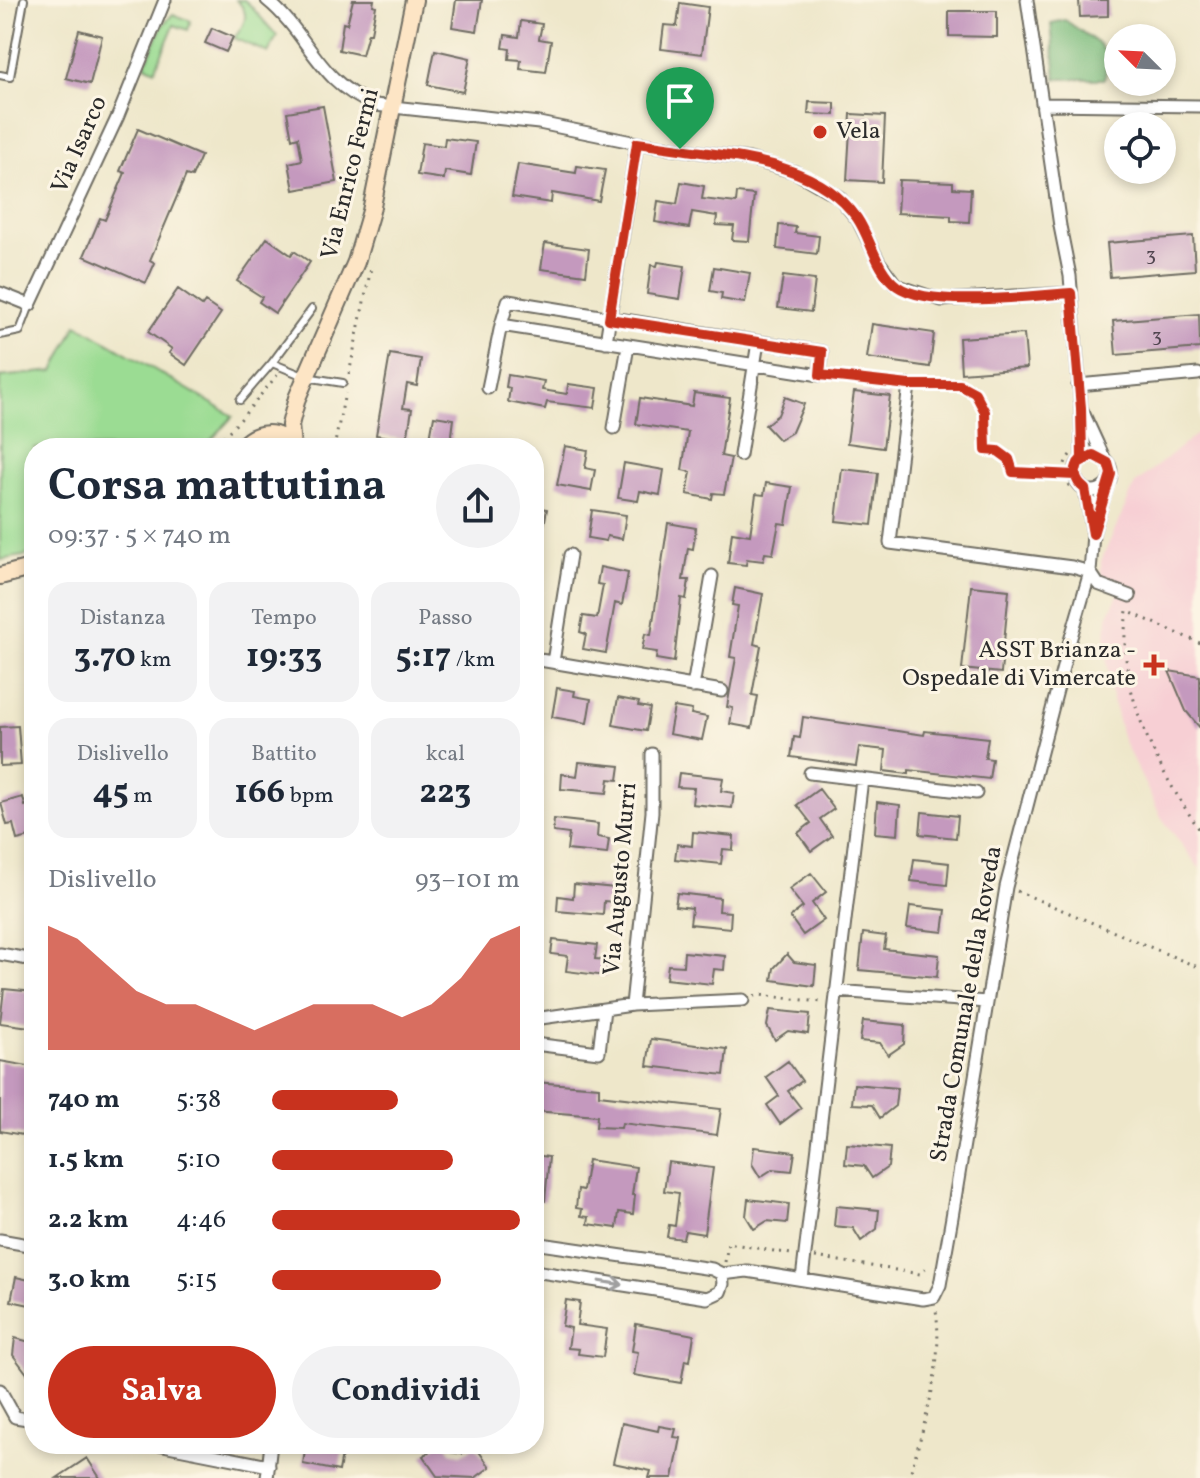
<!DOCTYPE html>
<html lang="it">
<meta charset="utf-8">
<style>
:root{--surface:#fff;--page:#f2f2f3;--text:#1f2937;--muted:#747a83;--accent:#c8321e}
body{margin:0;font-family:Vollkorn,serif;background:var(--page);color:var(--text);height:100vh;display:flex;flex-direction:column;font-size:30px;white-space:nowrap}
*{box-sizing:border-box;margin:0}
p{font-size:26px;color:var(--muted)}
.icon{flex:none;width:44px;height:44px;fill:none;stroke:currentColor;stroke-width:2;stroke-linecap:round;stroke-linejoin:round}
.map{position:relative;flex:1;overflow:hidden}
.sheet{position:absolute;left:24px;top:438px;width:520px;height:1016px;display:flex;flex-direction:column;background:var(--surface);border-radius:32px;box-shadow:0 4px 12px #0003}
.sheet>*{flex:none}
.needle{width:52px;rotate:294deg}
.buttons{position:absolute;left:1104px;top:24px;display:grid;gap:16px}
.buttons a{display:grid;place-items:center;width:72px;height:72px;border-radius:50%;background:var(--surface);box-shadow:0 4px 12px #0003;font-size:40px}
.pin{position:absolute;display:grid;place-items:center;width:68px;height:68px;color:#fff;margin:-82px -34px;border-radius:50% 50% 50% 0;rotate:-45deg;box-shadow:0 0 8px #0007}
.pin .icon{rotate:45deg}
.round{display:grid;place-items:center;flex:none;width:84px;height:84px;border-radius:42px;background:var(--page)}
.summary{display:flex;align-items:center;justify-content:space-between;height:136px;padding:0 24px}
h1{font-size:44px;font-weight:700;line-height:60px}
.metrics{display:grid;grid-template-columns:repeat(3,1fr);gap:12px;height:136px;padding:8px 24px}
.metrics div{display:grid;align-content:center;border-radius:20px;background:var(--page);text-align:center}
.metrics b{font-size:34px;font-weight:700}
.metrics small{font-size:22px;font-weight:400}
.metrics p{font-size:22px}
.chart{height:224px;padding:16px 24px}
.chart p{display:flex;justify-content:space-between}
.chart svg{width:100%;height:144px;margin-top:8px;fill:var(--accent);opacity:.7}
.cta{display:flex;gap:16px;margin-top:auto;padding:16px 24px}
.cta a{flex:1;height:92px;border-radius:48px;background:var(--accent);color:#fff;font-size:32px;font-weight:700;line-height:92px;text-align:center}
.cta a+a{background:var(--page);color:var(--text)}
ul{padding:0 24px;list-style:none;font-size:26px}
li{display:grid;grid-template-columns:128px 96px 1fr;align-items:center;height:60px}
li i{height:20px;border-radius:10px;background:var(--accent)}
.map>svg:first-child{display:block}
</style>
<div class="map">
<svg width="1200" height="1478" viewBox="0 0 1200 1478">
<rect width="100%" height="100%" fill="#fcf5e5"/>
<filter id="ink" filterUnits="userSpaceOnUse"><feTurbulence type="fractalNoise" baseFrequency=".0125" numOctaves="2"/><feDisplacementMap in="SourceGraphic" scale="16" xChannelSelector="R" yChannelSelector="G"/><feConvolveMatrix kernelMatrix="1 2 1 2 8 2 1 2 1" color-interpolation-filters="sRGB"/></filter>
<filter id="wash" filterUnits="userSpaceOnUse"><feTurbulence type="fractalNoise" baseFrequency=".006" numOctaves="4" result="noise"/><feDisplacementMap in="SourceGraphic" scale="32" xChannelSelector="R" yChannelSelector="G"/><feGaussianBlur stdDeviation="1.8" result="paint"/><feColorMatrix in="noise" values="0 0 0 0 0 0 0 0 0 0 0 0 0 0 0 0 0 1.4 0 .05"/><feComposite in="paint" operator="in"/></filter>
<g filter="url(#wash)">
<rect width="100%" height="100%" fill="#eee7ca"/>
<path fill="#f7cfd4" d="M 1200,431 L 1200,869 L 1161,817 L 1123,740 L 1110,689 L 1105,641 L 1108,615 L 1121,589 L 1101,579 L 1101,561 L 1135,484 Z"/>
<path fill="#9bdc93" stroke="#63845f" stroke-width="2" d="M 236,0 L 244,0 L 249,4 L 277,36 L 268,53 L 234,38 C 244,26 252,13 236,0 Z
M 173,14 L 191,21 L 188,30 L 174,25 L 155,70 L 145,65 L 162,26 Z
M 77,324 L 233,416 L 204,448 L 34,448 L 34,554 L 0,560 L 0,377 L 54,371 Z"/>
<path fill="#7cbc7d" stroke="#547454" stroke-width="2" d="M 1065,20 L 1099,44 L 1107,56 L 1105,79 L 1056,79 L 1051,23 Z"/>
<g id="blocks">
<path fill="#c499be" d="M 353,0 L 374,0 L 373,5 L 376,6 L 371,33 L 368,33 L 362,55 L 339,50 L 343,23 L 347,24 Z
M 456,0 L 482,0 L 477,31 L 452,27 Z
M 1079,0 L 1108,0 L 1108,16 L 1080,17 Z
M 680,3 L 708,7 L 702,54 L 661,49 L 664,25 L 677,26 Z
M 949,11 L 997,11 L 997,37 L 949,36 Z
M 521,21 L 542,24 L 539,39 L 551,41 L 546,72 L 520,69 L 521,60 L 509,59 L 510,49 L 503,48 L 505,35 L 519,37 Z
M 212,28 L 233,37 L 226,52 L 205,43 Z
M 79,30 L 102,36 L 90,84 L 66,78 Z
M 435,50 L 470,58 L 463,92 L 428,85 Z
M 809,102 L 835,103 L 835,115 L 808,114 Z
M 323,106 L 337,182 L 294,190 L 289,163 L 302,160 L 298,137 L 292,139 L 287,112 Z
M 851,114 L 885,116 L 882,182 L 847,180 Z
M 138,129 L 201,156 L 192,177 L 186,175 L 150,260 L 155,263 L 146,283 L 84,256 L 100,218 L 105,220 L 125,173 L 120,171 Z
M 445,138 L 476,142 L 471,175 L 445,171 L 444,179 L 417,175 L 422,143 L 444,146 Z
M 518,164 L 576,173 L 577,166 L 605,170 L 599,201 L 552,193 L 551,203 L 512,197 Z
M 899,180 L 953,182 L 953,188 L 971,189 L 969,222 L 951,221 L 951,216 L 897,213 Z
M 681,182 L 704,186 L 702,199 L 736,203 L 737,193 L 754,195 L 749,241 L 732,240 L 734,226 L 716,225 L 717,216 L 692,212 L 689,228 L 655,222 L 658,201 L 677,204 Z
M 779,225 L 796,227 L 795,233 L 819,236 L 817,254 L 777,249 Z
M 1193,236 L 1195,270 L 1110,277 L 1107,243 Z
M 267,238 L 291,255 L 294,251 L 310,262 L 275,313 L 259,302 L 262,297 L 237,281 Z
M 545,243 L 589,249 L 586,275 L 541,269 Z
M 658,262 L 685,266 L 680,299 L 647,294 L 651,265 L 657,266 Z
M 714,267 L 750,273 L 745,303 L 721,299 L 722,293 L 710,291 Z
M 783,276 L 815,280 L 811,312 L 778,308 Z
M 178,289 L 202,306 L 205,302 L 221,313 L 186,365 L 169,353 L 172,349 L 148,332 Z
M 1199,314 L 1200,348 L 1116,355 L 1113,321 Z
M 872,324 L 934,333 L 930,367 L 867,358 Z
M 1024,334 L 1027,368 L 961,373 L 959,338 Z
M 390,354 L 421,359 L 417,386 L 407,384 L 403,408 L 412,409 L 407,440 L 376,435 Z
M 508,375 L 544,381 L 542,390 L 567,394 L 568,384 L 598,388 L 595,408 L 547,402 L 545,409 L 508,402 L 510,388 L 506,387 Z
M 854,392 L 890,396 L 883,448 L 847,443 Z
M 694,393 L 730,398 L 721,456 L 731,458 L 724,494 L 713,493 L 712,499 L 687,494 L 691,472 L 682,470 L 688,432 L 636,424 L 640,398 L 692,406 Z
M 785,397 L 804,404 L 792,432 L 779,440 L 765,425 L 778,415 Z
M 434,416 L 454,419 L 451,442 L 430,438 Z
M 565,446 L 588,450 L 585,468 L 595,470 L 591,491 L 557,485 Z
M 624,463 L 664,470 L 660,495 L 640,491 L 638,501 L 618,498 Z
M 842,469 L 878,473 L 872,525 L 836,521 Z
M 766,483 L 792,487 L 786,524 L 779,523 L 773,554 L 765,553 L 763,561 L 747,559 L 746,565 L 728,563 L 732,532 L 750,535 L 756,494 L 764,495 Z
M 534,507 L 547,509 L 540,548 L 534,547 Z
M 592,510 L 626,515 L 622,539 L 607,536 L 606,541 L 588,538 Z
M 668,523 L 696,528 L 693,549 L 688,548 L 683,580 L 689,580 L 686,599 L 681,598 L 674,662 L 656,659 L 657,652 L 642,650 L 645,634 L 651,635 Z
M 600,567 L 628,573 L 622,605 L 615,603 L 606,653 L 583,649 L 586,634 L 580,632 L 583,616 L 597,618 L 603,585 L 597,584 Z
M 971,586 L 1009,590 L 1001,673 L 962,669 Z
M 735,588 L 763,594 L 754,644 L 761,646 L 752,695 L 758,696 L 752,728 L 730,724 L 733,708 L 727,707 L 736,658 L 730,657 L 738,606 L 732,605 Z
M 1169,671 L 1200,676 L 1200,728 L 1186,711 Z
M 557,688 L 575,691 L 574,696 L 591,699 L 587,723 L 552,717 Z
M 618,698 L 639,702 L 638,706 L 650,708 L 646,731 L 613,725 Z
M 674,707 L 692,710 L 691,714 L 707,717 L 702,740 L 669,734 Z
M 803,717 L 924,735 L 925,731 L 988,738 L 985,758 L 992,759 L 989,779 L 909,770 L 909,774 L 884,771 L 886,750 L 859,747 L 856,766 L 791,757 L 794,737 L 800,738 Z
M 18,726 L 21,765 L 0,766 L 0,727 Z
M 579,762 L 620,766 L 618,780 L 609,779 L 607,793 L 561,789 L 562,774 L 577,776 Z
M 679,773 L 723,778 L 721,791 L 734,793 L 732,808 L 692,804 L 694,788 L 677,787 Z
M 819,789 L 834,809 L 820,819 L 832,836 L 811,851 L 798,833 L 811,823 L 797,805 Z
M 23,797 L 25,806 L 34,803 L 34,836 L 17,840 L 13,824 L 7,825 L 1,803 Z
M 877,802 L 900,805 L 898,835 L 875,833 Z
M 922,812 L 958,816 L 956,838 L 920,834 Z
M 554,819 L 598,824 L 597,837 L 609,839 L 607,854 L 567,850 L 569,834 L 553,832 Z
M 693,832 L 734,836 L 733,850 L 723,849 L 721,864 L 675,859 L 677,844 L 692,846 Z
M 914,859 L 949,863 L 947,885 L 911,881 Z
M 811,873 L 826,892 L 812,903 L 824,920 L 803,935 L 790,917 L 803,907 L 789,889 Z
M 574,884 L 615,888 L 614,902 L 604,901 L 603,915 L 557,911 L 558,896 L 573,898 Z
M 677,893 L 720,898 L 719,911 L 731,912 L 730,928 L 690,924 L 692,908 L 675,906 Z
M 910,906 L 946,910 L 943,932 L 907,928 Z
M 863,933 L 886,936 L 884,949 L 939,955 L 937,977 L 859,970 Z
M 553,940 L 597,945 L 595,959 L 608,960 L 606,976 L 566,971 L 568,956 L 551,954 Z
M 684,952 L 725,956 L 724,970 L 714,969 L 712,984 L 666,979 L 668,965 L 683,966 Z
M 787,954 L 794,962 L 816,965 L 814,986 L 772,980 L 774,968 Z
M 4,989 L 34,992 L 30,1027 L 0,1023 Z
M 770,1010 L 810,1014 L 808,1034 L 788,1031 L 775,1040 L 767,1026 Z
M 863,1021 L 905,1025 L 904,1044 L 888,1055 L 880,1043 L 860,1041 Z
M 651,1039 L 727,1049 L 724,1075 L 647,1066 Z
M 0,1061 L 34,1067 L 34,1137 L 0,1131 Z
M 788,1061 L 802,1081 L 788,1091 L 801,1108 L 780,1124 L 767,1105 L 779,1096 L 766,1077 Z
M 534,1082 L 599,1087 L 599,1095 L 721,1109 L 717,1135 L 622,1123 L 621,1128 L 596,1127 L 597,1116 L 534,1111 Z
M 854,1084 L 897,1088 L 895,1106 L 880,1118 L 872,1105 L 852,1104 Z
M 847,1144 L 890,1148 L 888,1167 L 872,1178 L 864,1166 L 845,1164 Z
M 754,1147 L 795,1152 L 792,1171 L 773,1169 L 760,1177 L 752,1164 Z
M 534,1155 L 549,1157 L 545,1201 L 534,1200 Z
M 588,1160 L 636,1167 L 632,1195 L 635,1195 L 633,1214 L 619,1212 L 617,1228 L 588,1224 L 589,1217 L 581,1216 L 582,1209 L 576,1208 L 578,1189 L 583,1190 Z
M 668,1162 L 713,1168 L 704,1234 L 685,1231 L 683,1239 L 667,1237 L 669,1225 L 675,1226 L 679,1193 L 664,1191 Z
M 748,1199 L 789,1204 L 787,1223 L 767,1221 L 754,1229 L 746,1216 Z
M 836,1206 L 879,1210 L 877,1229 L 861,1241 L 853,1228 L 834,1226 Z
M 16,1277 L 34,1281 L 34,1306 L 11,1301 Z
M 566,1300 L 580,1302 L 577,1325 L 607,1329 L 603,1357 L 578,1354 L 579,1349 L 568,1348 L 571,1328 L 562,1326 Z
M 636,1324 L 694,1335 L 690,1361 L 685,1360 L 681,1383 L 634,1375 L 638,1352 L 632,1351 Z
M 15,1338 L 34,1343 L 34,1383 L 13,1355 Z
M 622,1423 L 658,1431 L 659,1426 L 676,1429 L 674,1437 L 681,1438 L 673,1478 L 649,1478 L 651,1471 L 613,1463 Z
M 306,1444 L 344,1444 L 339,1471 L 303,1464 Z
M 440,1444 L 446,1444 L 451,1452 L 462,1454 L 475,1446 L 490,1467 L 475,1478 L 437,1476 L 423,1456 Z
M 87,1458 L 100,1478 L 57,1478 Z"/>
</g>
</g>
<g filter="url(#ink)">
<use href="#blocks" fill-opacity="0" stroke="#6f6d63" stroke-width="2"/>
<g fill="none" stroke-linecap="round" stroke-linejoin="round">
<g stroke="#6f6d63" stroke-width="10">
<path id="lane" d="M 0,75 L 10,77 L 24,0
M 0,335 L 20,331 L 30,305
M 272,363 L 312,309
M 240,400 L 272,363 L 306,377 L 343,383"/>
</g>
<g stroke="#6f6d63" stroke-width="15">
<path id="street" d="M 267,0 C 309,34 318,83 375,105 L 539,123 L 637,143 L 749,159 L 795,172 L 839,197 L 858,220 L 879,262 L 896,285 L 941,300 L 1071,293
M 1027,0 L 1060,226 L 1070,276 L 1081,408
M 1042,104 L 1200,106
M 0,293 L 30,305 L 118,116 L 165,0
M 508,301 L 822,352 L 820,375 L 501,325 Z
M 606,342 L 637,143
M 909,385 L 890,543 L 1072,567 L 1090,572 L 1098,584 L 1130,596
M 1078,385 L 1198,374
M 488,388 L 501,325
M 614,428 L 628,346
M 740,455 L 758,342
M1075 473a18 18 0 1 1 36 0a18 18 0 1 1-36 0Z
M 1082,458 L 1081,408 L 1104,458
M 1085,489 L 1093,534 L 1108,482
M 534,659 L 722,691
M 553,662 L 570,555
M 693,687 L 712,576
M 810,773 L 976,793
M 0,954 L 34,960
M 836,991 L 987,1002
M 632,1005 L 743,1000
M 534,1019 L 632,1005 L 652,812 L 652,754
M 534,1044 L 599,1052 L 604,1009
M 0,1240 L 34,1246
M 534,1243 L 712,1269 L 722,1274 L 723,1284 L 720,1292 L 707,1298 L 534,1271
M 722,1274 L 747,1271 L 923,1299 L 934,1297 L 940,1285 L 952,1217 L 1006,887 L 1069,644 L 1090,572 L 1093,534
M 802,1279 L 862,779
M 0,1390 L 15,1417 L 34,1420
M 158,1444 L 269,1466
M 267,1478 L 271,1444"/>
</g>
<g stroke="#6f6d63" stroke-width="20">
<path id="secondary" d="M 292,447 L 290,425 L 297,398 L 356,262 L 371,211 L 414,0
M 241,448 C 256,430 278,429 293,448
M 0,576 L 34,567"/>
</g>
<path stroke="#6f6d63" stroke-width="3" stroke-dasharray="2 6" stroke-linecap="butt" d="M 349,374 L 371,268
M 833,377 L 897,383
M 921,385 C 982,386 984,389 986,450 L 998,451 L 1009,459 L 1013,472 L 1075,475
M 212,448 L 240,420 L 278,374
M 334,448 L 345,393
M 1070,455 C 1060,468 1063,478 1072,490
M 1200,643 L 1127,611 C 1115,688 1157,769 1200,830
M 1017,891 L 1200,968
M 754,996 L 759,995 L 821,1002
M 815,1257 L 920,1274 L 930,1265
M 725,1262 L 728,1243 L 791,1254
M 909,1478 C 924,1424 944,1367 936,1310"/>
<use href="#lane" stroke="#fff" stroke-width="6"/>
<use href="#street" stroke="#fff" stroke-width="11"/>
<use href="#secondary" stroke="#fde5c5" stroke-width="16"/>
</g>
<defs><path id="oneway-shaft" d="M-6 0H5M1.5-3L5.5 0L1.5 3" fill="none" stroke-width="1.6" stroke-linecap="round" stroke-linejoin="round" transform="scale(2)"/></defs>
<use stroke="#a0a0a0" href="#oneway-shaft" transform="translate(611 1283) rotate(9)"/>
</g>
<g fill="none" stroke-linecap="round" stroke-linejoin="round" filter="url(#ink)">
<g stroke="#fff" stroke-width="16">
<path id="route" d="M 680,149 C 740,158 819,163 857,218 C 871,238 876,271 897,286 C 929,309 1031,296 1071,293 L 1081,408 L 1082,458 C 1072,469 1074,481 1085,489 L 1093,534 L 1111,474 L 1108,463 L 1093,455 L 1078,463 L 1075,475 L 1013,472 L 1009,459 L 998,451 L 986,450 L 985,412 L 975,393 L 960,385 L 909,385 L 820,375 L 822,352 L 609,319 L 637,143 L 680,149"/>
</g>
<use href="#route" stroke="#c8321e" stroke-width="10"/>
</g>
<g fill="#c8321e" stroke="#fcf5e5" stroke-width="3">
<circle cx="820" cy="132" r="8"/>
<path d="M1150 653h8v8h8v8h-8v8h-8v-8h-8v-8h8z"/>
</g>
<g text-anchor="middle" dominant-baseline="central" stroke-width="6" stroke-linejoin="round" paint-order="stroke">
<g font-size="20" fill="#514650">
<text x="1151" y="256">3</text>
<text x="1157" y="337">3</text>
</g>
<g font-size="24" fill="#2b2b2b" stroke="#fcf5e5" text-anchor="start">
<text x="836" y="132">Vela</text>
<text x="1136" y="651" text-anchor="end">ASST Brianza -<tspan x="1136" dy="28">Ospedale di Vimercate</tspan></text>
</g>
<g font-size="24" fill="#2b2b2b" stroke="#fcf5e5">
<text transform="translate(80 145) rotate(-66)">Via Isarco</text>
<text transform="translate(351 174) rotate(-76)">Via Enrico Fermi</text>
<text transform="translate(621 879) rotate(-85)">Via Augusto Murri</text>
<text transform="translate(967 1004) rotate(-80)">Strada Comunale della Roveda</text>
</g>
</g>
</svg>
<div class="buttons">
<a><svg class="needle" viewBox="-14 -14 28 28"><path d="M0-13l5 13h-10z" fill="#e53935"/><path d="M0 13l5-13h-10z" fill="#747a83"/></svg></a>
<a><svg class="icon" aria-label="locate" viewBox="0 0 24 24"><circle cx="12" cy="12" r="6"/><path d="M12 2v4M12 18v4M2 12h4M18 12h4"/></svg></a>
</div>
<div class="pin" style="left:680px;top:149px;background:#1e9e55"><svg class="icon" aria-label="arrive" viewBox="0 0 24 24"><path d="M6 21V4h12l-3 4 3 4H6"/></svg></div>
<section class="sheet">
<div class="summary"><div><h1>Corsa mattutina</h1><p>09:37 · 5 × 740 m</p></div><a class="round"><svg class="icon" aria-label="share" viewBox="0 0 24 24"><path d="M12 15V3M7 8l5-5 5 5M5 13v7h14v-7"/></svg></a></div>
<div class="metrics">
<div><p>Distanza</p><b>3.70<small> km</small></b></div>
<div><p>Tempo</p><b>19:33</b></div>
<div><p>Passo</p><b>5:17<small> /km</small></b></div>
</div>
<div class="metrics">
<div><p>Dislivello</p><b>45<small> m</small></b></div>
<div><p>Battito</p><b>166<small> bpm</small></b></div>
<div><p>kcal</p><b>223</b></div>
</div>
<div class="chart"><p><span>Dislivello</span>93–101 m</p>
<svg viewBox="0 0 160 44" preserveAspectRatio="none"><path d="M0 44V6L10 10L20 18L30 26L40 30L50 30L60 34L70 38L80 34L90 30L100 30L110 30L120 34L130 30L140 22L150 10L160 6V44z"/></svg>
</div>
<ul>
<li><b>740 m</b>5:38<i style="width:51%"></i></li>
<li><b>1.5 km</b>5:10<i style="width:73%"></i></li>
<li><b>2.2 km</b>4:46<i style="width:100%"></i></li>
<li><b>3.0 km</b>5:15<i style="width:68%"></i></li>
</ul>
<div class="cta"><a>Salva</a><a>Condividi</a></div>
</section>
</div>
